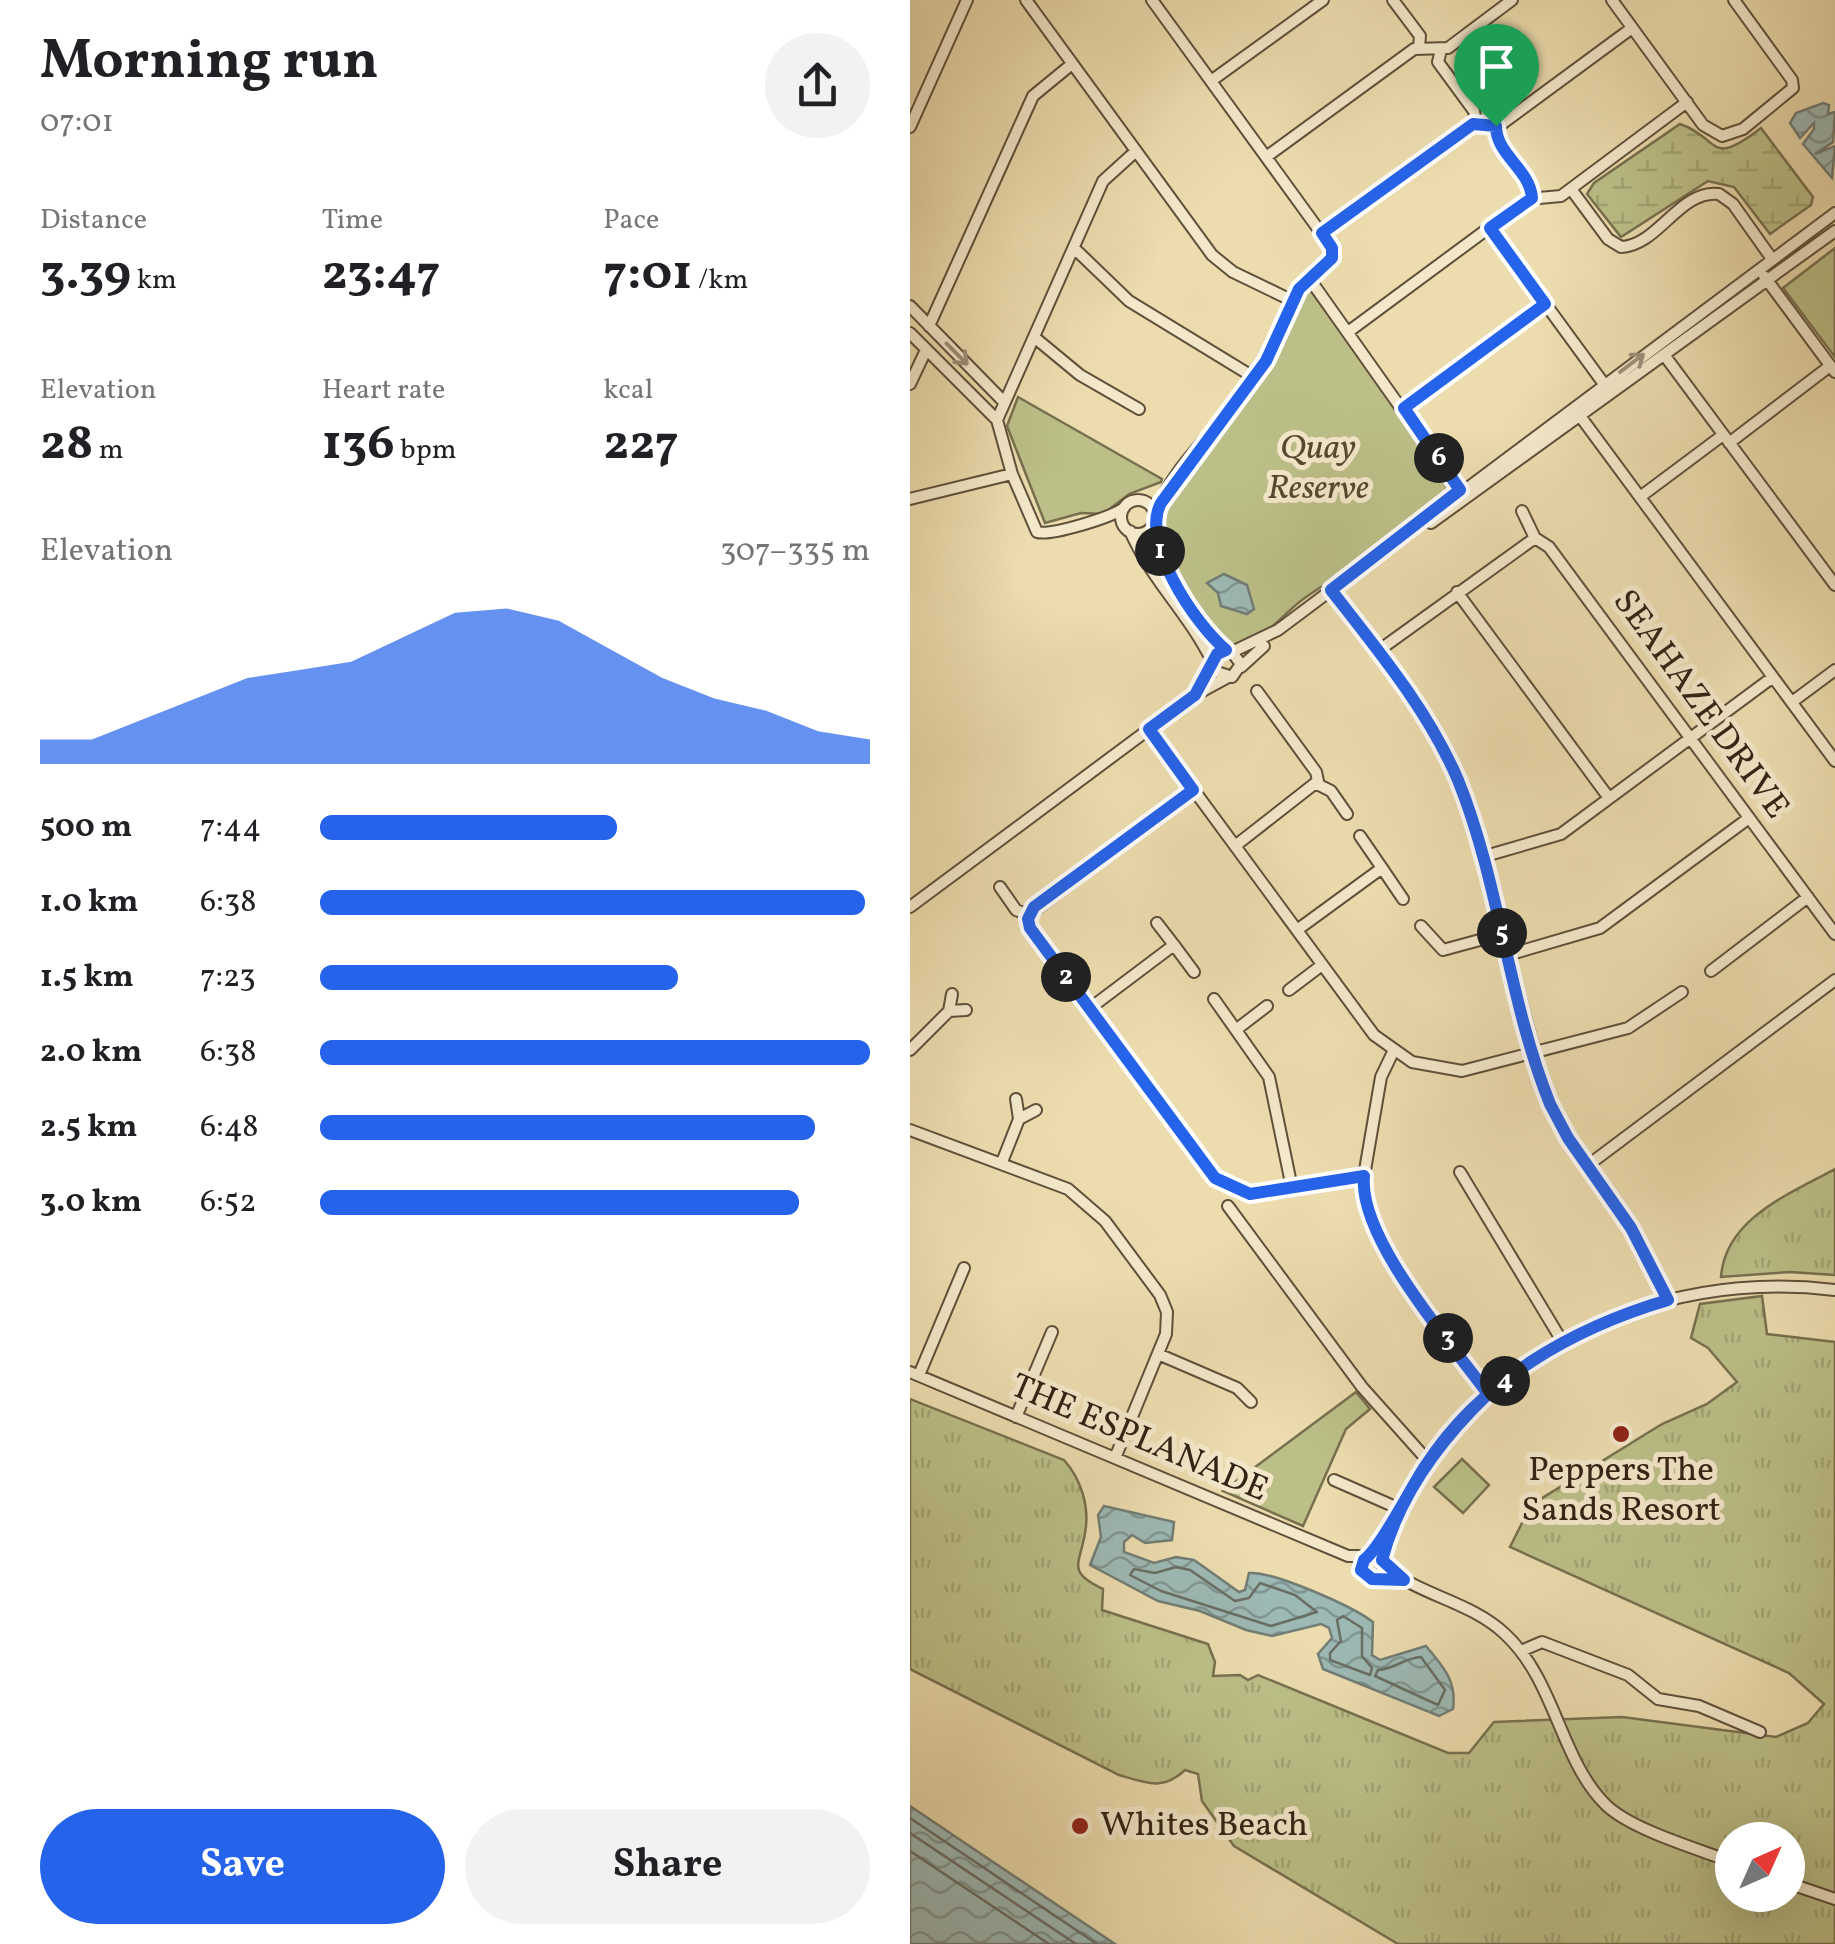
<!DOCTYPE html>
<meta charset="utf-8">
<style>
:root{--surface:#fff;--page:#f2f2f2;--text:#202124;--muted:#757577;--accent:#2563eb}
body{margin:0;font-family:Vollkorn,serif;background:var(--page);color:var(--text);height:100vh;display:flex;flex-direction:column;font-size:38px;white-space:nowrap}
*{box-sizing:border-box;margin:0}
p{font-size:32px;color:var(--muted)}
.icon{flex:none;width:55px;height:55px;fill:none;stroke:currentColor;stroke-width:2;stroke-linecap:round;stroke-linejoin:round}
.map{position:relative;flex:1;overflow:hidden}
.details{display:flex;flex-direction:column;background:var(--surface);width:910px}
.details>*{flex:none}
.needle{width:65px;rotate:45deg}
.fabs{position:absolute;left:805px;top:1822px;display:grid;gap:20px}
.fabs a{display:grid;place-items:center;width:90px;height:90px;border-radius:50%;background:var(--surface);box-shadow:0 10px 40px #0002;font-size:50px}
.pin{position:absolute;display:grid;place-items:center;width:85px;height:85px;color:#fff;margin:-102px -42px;border-radius:50% 50% 50% 0;rotate:-45deg;box-shadow:0 0 10px #0007}
.pin .icon{rotate:45deg}
.km{position:absolute;width:50px;height:50px;margin:-25px;border-radius:50%;background:#222;color:#fff;font-size:28px;line-height:50px;text-align:center}
.round{display:grid;place-items:center;flex:none;width:105px;height:105px;border-radius:52px;background:var(--page)}
.summary{display:flex;align-items:center;justify-content:space-between;height:170px;padding:0 40px}
h1{font-size:55px;font-weight:700;line-height:75px}
.figures{display:grid;grid-template-columns:repeat(3,1fr);gap:15px;height:170px;padding:10px 40px}
.figures div{display:grid;align-content:center}
.figures b{font-size:50px;font-weight:700}
.figures small{font-size:28px;font-weight:400}
.figures p{font-size:28px}
.chart{height:280px;padding:20px 40px}
.chart p{display:flex;justify-content:space-between}
.chart svg{width:100%;height:180px;margin-top:10px;fill:var(--accent);opacity:.7}
.cta{display:flex;gap:20px;margin-top:auto;padding:20px 40px}
.cta a{flex:1;height:115px;border-radius:60px;background:var(--accent);color:#fff;font-size:40px;font-weight:700;line-height:115px;text-align:center}
.cta a+a{background:var(--page);color:var(--text)}
ul{padding:0 40px;list-style:none;font-size:32px}
li{display:grid;grid-template-columns:160px 120px 1fr;align-items:center;height:75px}
li i{height:25px;border-radius:12px;background:var(--accent)}
main{display:flex;flex:1;min-height:0}
.map>svg:first-child{display:block}
</style>
<main>
<section class="details">
<div class="summary"><div><h1>Morning run</h1><p>07:01</p></div><a class="round"><svg class="icon" aria-label="share" viewBox="0 0 24 24"><path d="M12 15V3M7 8l5-5 5 5M5 13v7h14v-7"/></svg></a></div>
<div class="figures">
<div><p>Distance</p><b>3.39<small> km</small></b></div>
<div><p>Time</p><b>23:47</b></div>
<div><p>Pace</p><b>7:01<small> /km</small></b></div>
</div>
<div class="figures">
<div><p>Elevation</p><b>28<small> m</small></b></div>
<div><p>Heart rate</p><b>136<small> bpm</small></b></div>
<div><p>kcal</p><b>227</b></div>
</div>
<div class="chart"><p><span>Elevation</span>307–335 m</p>
<svg viewBox="0 0 160 44" preserveAspectRatio="none"><path d="M0 44V38L10 38L20 33L30 28L40 23L50 21L60 19L70 13L80 7L90 6L100 9L110 16L120 23L130 28L140 31L150 36L160 38V44z"/></svg>
</div>
<ul>
<li><b>500 m</b>7:44<i style="width:54%"></i></li>
<li><b>1.0 km</b>6:38<i style="width:99%"></i></li>
<li><b>1.5 km</b>7:23<i style="width:65%"></i></li>
<li><b>2.0 km</b>6:38<i style="width:100%"></i></li>
<li><b>2.5 km</b>6:48<i style="width:90%"></i></li>
<li><b>3.0 km</b>6:52<i style="width:87%"></i></li>
</ul>
<div class="cta"><a>Save</a><a>Share</a></div>
</section>
<div class="map">
<svg width="925" height="1944" viewBox="0 0 925 1944">
<defs>
<pattern id="grass-tufts" width="24" height="20" patternUnits="userSpaceOnUse" patternTransform="scale(2.5)"><rect width="24" height="20" fill="#bcbf88"/><path d="M3 7l-1-3M5 7V3M7 7l1-3M15 17l-1-3M17 17v-4M19 17l1-3" fill="none" stroke="#a2a474"/></pattern>
<pattern id="wetland-marsh" width="20" height="14" patternUnits="userSpaceOnUse" patternTransform="scale(2.5)"><rect width="20" height="14" fill="#bcbf88"/><path d="M1 5h8M5 5V1M11 12h8M15 12V8" fill="none" stroke="#a2a474"/></pattern>
<pattern id="water-waves" width="16" height="10" patternUnits="userSpaceOnUse" patternTransform="scale(2.5)"><rect width="16" height="10" fill="#9db9b5"/><path d="M0 5q4-4 8 0t8 0" fill="none" stroke="#819692"/></pattern>
</defs>
<rect width="100%" height="100%" fill="#ecdcae"/>
<filter id="stains"><feTurbulence type="fractalNoise" baseFrequency=".002" numOctaves="4"/><feColorMatrix values="0 0 0 0 .2 0 0 0 0 .09 0 0 0 0 .02 0 0 0 .5 -.17"/></filter>
<radialGradient id="worn" r=".72"><stop offset=".6" stop-color="#630" stop-opacity="0"/><stop offset="1" stop-color="#630" stop-opacity=".3"/></radialGradient>
<path fill="url(#grass-tufts)" stroke="#77704e" stroke-width="2.5" fill-rule="evenodd" d="M 925,1169 L 925,1275 L 880,1272 L 811,1277 C 815,1219 879,1194 925,1169 Z
M 852,1296 L 857,1334 L 925,1342 L 925,1944 L 488,1944 L 324,1846 L 292,1801 L 288,1774 L 275,1770 C 253,1791 236,1783 209,1775 L 0,1669 L 0,1399 L 154,1460 C 171,1479 180,1507 175,1533 C 170,1564 156,1572 193,1589 L 192,1610 L 298,1644 L 305,1662 L 303,1676 L 330,1675 L 338,1680 L 348,1675 L 538,1753 L 559,1753 L 584,1722 L 712,1717 L 866,1737 L 898,1723 L 914,1704 L 879,1673 L 600,1547 L 621,1505 L 752,1424 L 797,1404 L 827,1382 L 798,1348 L 781,1338 L 790,1304 ZM 822,1840 L 878,1840 L 878,1895 L 822,1895 Z"/>
<path fill="url(#wetland-marsh)" stroke="#77704e" stroke-width="2.5" d="M 770,124 C 811,138 798,169 851,128 L 903,197 L 901,205 L 860,234 L 824,187 L 798,181 L 711,237 L 677,194 L 684,183 Z"/>
<path fill="#bcbf88" stroke="#77704e" stroke-width="2.5" d="M 925,248 L 925,357 L 873,288 Z
M 400,290 L 515,444 L 537,488 C 499,534 445,564 396,597 C 371,614 352,647 318,645 C 295,628 261,572 251,545 C 247,531 250,519 254,505 L 360,368 L 394,293 Z
M 108,397 L 252,479 L 251,482 L 219,494 L 193,514 L 171,513 L 135,523 L 97,426 Z
M 446,1392 L 460,1409 L 436,1429 L 393,1526 L 313,1491 Z
M 552,1459 L 579,1485 L 553,1513 L 524,1487 Z"/>
<path fill="url(#water-waves)" stroke="#727d75" stroke-width="2.5" d="M 913,103 L 919,105 L 918,114 L 925,112 L 923,142 L 905,154 L 925,146 L 922,178 L 893,144 L 904,129 L 904,123 L 890,138 L 880,123 L 886,113 Z
M 314,574 L 337,585 L 344,609 L 337,614 L 311,606 L 308,593 L 297,583 Z
M 194,1506 L 264,1522 L 262,1540 L 235,1543 L 222,1535 L 214,1542 L 214,1552 L 244,1563 L 266,1557 L 284,1560 L 329,1592 L 335,1590 L 339,1573 C 363,1571 442,1606 463,1622 L 462,1655 L 470,1660 L 516,1646 C 533,1667 547,1680 543,1709 L 529,1716 L 413,1669 L 408,1654 L 422,1638 L 419,1628 L 411,1624 L 362,1636 L 336,1630 L 290,1611 L 248,1601 L 180,1565 L 191,1537 L 188,1515 Z
M 0,1806 L 205,1944 L 0,1944 Z"/>
<g fill="none" stroke-linecap="round" stroke-linejoin="round">
<path stroke="#686e64" stroke-width="2.5" d="M 266,1567 L 280,1570 L 325,1601 L 339,1598 L 350,1583 L 385,1595 L 407,1612 L 361,1626 L 251,1591 L 220,1575 L 224,1569 L 245,1573 Z
M 433,1616 L 452,1628 L 452,1656 L 462,1668 L 460,1675 L 420,1660 L 420,1653 L 431,1641 L 427,1620 Z
M 511,1657 L 535,1690 L 528,1705 L 465,1676 L 468,1670 C 485,1669 494,1658 511,1657 Z
M 0,1818 L 187,1944
M 0,1833 L 166,1944
M 0,1851 L 139,1944"/>
<g stroke="#60503a" stroke-width="14">
<path id="minor" d="M 116,0 L 302,255 L 323,272 L 383,301
M 242,0 L 422,248 L 419,262 L 399,278 L 553,496
M 483,0 L 510,36 L 509,47
M 702,0 L 793,125 L 812,136 L 833,129 L 883,88 L 882,80 L 824,0
M 531,50 L 528,62 L 564,111 L 566,123
M 301,81 L 413,0
M 586,126 C 586,155 620,169 621,198
M 0,127 L 57,0
M 356,157 L 504,49 L 538,48 L 602,0
M 661,189 L 698,239 L 711,247 C 748,246 770,189 809,194 L 823,204 L 862,259
M 580,228 L 694,384
M 412,233 L 563,124 L 593,123 L 722,28
M 164,248 L 219,301 L 345,378
M 854,276 L 925,372
M 0,306 L 94,402
M 19,326 L 123,96 L 162,64
M 438,332 L 618,199 L 651,196 L 777,102
M 0,333 L 87,420
M 124,337 L 170,375 L 229,409
M 755,356 L 925,585
M 0,384 L 16,350
M 494,408 L 635,304
M 670,416 L 925,761
M 819,443 L 920,366
M 730,497 L 813,435
M 0,499 L 102,474
M211 517a17 17 0 1 1 34 0a17 17 0 1 1-34 0Z
M 214,508 C 200,518 140,536 127,532 L 102,474 L 87,420 L 193,181 L 226,151
M 612,511 L 625,538 L 639,547 L 925,934
M 245,516 C 262,460 329,413 357,360 C 371,334 377,298 399,278
M 521,523 L 925,231
M 243,526 C 248,563 287,626 316,650
M 220,531 C 244,585 284,618 307,672 L 322,677 L 331,664 L 320,650 L 307,654 L 304,663
M 421,590 L 510,710 L 539,761 L 562,820 L 636,1094 L 657,1137 L 721,1228 L 758,1300
M 547,592 L 699,798
M 324,651 L 368,630 L 925,213
M 468,651 L 625,538
M 331,667 L 354,646
M 882,702 L 925,670
M 239,729 L 464,1035 L 502,1062 L 552,1071 L 718,1028 L 772,992
M 407,784 L 421,791 L 437,814
M 325,846 L 408,781 L 406,772 L 347,691
M 572,857 L 651,834 L 863,677
M 472,868 L 493,899
M 90,887 L 106,910 L 119,915 L 119,927 L 305,1178 C 348,1207 407,1184 454,1176
M 0,907 L 285,695 L 318,677
M 119,915 L 283,790
M 511,926 L 533,950 L 592,934
M 387,930 L 472,868 L 450,836
M 264,945 L 284,972
M 598,955 L 690,928 L 839,818
M 801,971 L 898,897
M 379,990 L 412,965
M 304,999 L 359,1077 L 382,1188
M 179,1009 L 264,945 L 247,923
M 39,1011 L 42,994
M 327,1029 L 357,1006
M 0,1050 L 39,1011 L 56,1010
M 483,1052 L 471,1077 L 454,1176 L 457,1214 L 470,1243 L 578,1394
M 106,1099 L 109,1119
M 0,1130 L 158,1189 L 195,1221 L 250,1295 L 257,1312 L 256,1334 L 205,1458
M 92,1162 L 109,1119 L 126,1110
M 677,1166 L 925,980
M 550,1172 L 652,1341
M 318,1206 L 452,1387 L 518,1461
M 248,1354 L 327,1388 L 341,1402
M 0,1372 L 438,1556 L 466,1556 L 475,1569 L 465,1579 L 452,1572 L 457,1557
M 9,1375 L 54,1268
M 106,1417 L 142,1332
M 424,1480 L 490,1509
M 460,1556 C 488,1517 507,1473 539,1435 C 632,1323 782,1273 925,1290
M 472,1560 L 490,1509
M 475,1566 C 510,1596 560,1601 595,1634 C 646,1681 650,1760 696,1805 C 722,1830 788,1849 822,1862
M 611,1651 L 632,1642 L 718,1675 L 748,1699 L 789,1706 L 850,1732
M 878,1883 L 925,1899"/>
</g>
<use href="#minor" stroke="#f3e8ca" stroke-width="10"/>
</g>
<defs><path id="oneway-shaft" d="M-6 0H5M1.5-3L5.5 0L1.5 3" fill="none" stroke-width="1.6" stroke-linecap="round" stroke-linejoin="round" transform="scale(2.5)"/></defs>
<g stroke="#9c8f78">
<use href="#oneway-shaft" transform="translate(47 354) rotate(45)"/>
<use href="#oneway-shaft" transform="translate(722 363) rotate(-37)"/>
</g>
<g fill="none" stroke-linecap="round" stroke-linejoin="round">
<g stroke="#fff" stroke-width="20">
<path id="route" d="M 586,126 L 563,124 L 412,233 L 422,248 L 422,258 L 389,289 L 356,361 L 251,503 C 230,542 284,623 316,650 L 307,654 L 285,695 L 239,729 L 283,790 L 124,907 L 118,919 L 120,928 L 305,1178 L 340,1194 L 454,1176 C 448,1238 541,1343 578,1394 C 529,1441 489,1495 472,1560 L 494,1580 L 462,1579 L 451,1570 L 454,1560 C 472,1546 501,1487 516,1465 C 571,1380 663,1328 758,1300 L 721,1228 L 658,1138 L 640,1104 C 598,1000 590,884 548,780 C 518,710 467,649 421,590 L 550,490 L 494,408 L 635,304 L 580,228 L 622,198 C 620,169 586,155 586,126"/>
</g>
<use href="#route" stroke="#2563eb" stroke-width="12"/>
</g>
<g fill="#8f2418" stroke="#f3e8ca" stroke-width="4">
<circle cx="711" cy="1434" r="10"/>
<circle cx="170" cy="1826" r="10"/>
</g>
<g text-anchor="middle" dominant-baseline="central" stroke-width="10" stroke-linejoin="round" paint-order="stroke">
<g font-size="35" font-style="italic" fill="#544931" stroke="#f3e8ca">
<text x="408" y="449">Quay<tspan x="408" dy="40">Reserve</tspan></text>
</g>
<g font-size="35" fill="#322214" stroke="#f3e8ca">
<text transform="translate(790 705) rotate(54)">SEAHAZE DRIVE</text>
<text transform="translate(229 1439) rotate(23)">THE ESPLANADE</text>
</g>
<g font-size="35" fill="#322214" stroke="#f3e8ca">
<text x="711" y="1471">Peppers The<tspan x="711" dy="40">Sands Resort</tspan></text>
<text x="190" y="1826" text-anchor="start">Whites Beach</text>
</g>
</g>
<rect width="100%" height="100%" filter="url(#stains)"/>
<rect width="100%" height="100%" fill="url(#worn)"/>
</svg>
<div class="fabs">
<a><svg class="needle" viewBox="-14 -14 28 28"><path d="M0-13l5 13h-10z" fill="#e53935"/><path d="M0 13l5-13h-10z" fill="#757577"/></svg></a>
</div>
<div class="pin" style="left:586px;top:126px;background:#1e9e55"><svg class="icon" aria-label="arrive" viewBox="0 0 24 24"><path d="M6 21V4h12l-3 4 3 4H6"/></svg></div>
<b class="km" style="left:250px;top:551px">1</b>
<b class="km" style="left:156px;top:977px">2</b>
<b class="km" style="left:538px;top:1338px">3</b>
<b class="km" style="left:595px;top:1381px">4</b>
<b class="km" style="left:592px;top:933px">5</b>
<b class="km" style="left:529px;top:458px">6</b>
</div>
</main>
